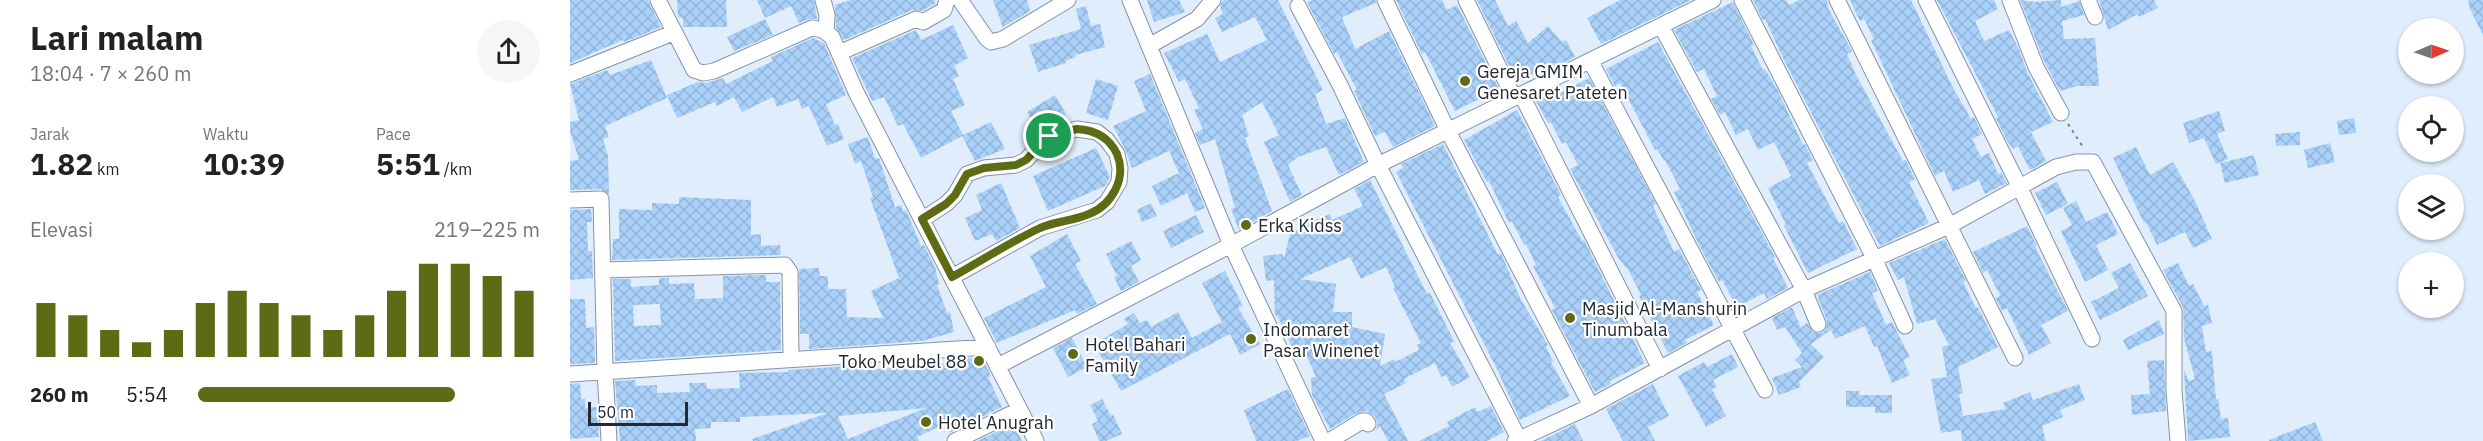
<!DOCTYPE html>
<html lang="id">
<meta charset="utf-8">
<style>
:root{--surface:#fff;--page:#f6f6f6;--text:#222;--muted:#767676;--accent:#5d6b15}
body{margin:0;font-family:"IBM Plex Sans",sans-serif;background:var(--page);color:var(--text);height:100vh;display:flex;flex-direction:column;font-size:22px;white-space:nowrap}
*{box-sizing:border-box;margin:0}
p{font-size:20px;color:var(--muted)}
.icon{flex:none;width:33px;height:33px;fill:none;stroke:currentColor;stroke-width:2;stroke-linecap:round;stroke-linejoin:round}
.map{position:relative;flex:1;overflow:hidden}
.panel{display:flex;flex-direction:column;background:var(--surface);width:570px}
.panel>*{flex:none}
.needle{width:39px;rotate:88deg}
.fabs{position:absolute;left:1828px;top:18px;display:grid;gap:12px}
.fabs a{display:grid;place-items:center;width:66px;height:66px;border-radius:50%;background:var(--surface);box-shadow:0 2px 4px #0004;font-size:30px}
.scale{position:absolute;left:18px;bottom:15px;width:100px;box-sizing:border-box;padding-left:6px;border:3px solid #232930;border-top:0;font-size:16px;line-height:21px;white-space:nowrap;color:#232930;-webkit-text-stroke:4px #fff;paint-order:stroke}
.pin{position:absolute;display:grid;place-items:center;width:51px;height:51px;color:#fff;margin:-26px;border:3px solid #fff;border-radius:50%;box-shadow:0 2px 6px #0007}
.round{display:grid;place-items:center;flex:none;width:63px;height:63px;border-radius:32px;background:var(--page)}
.overview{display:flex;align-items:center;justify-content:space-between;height:102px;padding:0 30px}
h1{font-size:33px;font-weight:700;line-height:45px}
.figures{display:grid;grid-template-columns:repeat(3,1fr);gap:9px;height:102px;padding:6px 30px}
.figures div{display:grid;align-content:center}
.figures b{font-size:30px;font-weight:700}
.figures small{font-size:16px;font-weight:400}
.figures p{font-size:16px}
.chart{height:168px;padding:12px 30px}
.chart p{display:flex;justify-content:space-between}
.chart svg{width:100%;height:108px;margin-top:6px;stroke:var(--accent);stroke-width:6}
ul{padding:0 30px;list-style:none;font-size:20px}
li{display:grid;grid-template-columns:96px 72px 1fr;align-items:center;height:45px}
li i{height:15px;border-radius:8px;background:var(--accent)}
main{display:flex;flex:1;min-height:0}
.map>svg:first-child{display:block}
</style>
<main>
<section class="panel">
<div class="overview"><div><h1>Lari malam</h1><p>18:04 · 7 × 260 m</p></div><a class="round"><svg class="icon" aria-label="share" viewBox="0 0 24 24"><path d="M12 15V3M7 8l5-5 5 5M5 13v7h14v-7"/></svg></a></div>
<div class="figures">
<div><p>Jarak</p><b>1.82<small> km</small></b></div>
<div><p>Waktu</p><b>10:39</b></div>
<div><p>Pace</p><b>5:51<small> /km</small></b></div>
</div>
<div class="chart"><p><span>Elevasi</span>219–225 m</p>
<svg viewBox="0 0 160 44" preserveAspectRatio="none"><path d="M5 44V22M15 44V27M25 44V33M35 44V38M45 44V33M55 44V22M65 44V17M75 44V22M85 44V27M95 44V33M105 44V27M115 44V17M125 44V6M135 44V6M145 44V11M155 44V17"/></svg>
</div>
<ul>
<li><b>260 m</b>5:54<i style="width:75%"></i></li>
</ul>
</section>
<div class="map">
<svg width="1913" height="441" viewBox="0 0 1913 441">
<defs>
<pattern id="building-cross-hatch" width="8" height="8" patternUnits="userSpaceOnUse" patternTransform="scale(1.5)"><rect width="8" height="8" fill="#aad1fa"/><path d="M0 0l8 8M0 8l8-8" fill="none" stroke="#92b3d7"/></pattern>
</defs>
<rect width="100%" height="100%" fill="#e0edfc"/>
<path fill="url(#building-cross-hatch)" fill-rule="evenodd" d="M 0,0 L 78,0 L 91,27 L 54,42 L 53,40 L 0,63 Z
M 107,0 L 156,0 L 157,27 L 113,27 L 113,18 L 108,17 Z
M 187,0 L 244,0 L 247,19 L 239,19 L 229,23 L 221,6 L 195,18 Z
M 281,0 L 364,0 L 366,3 L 352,11 L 342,10 L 274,40 L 266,28 L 265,5 Z
M 423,0 L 457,0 L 460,11 L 433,27 Z
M 577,0 L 609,0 L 615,12 L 584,22 Z
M 653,0 L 708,0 L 753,90 L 745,94 L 756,124 L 775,118 L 794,162 L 769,175 L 756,147 L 728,157 L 718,165 L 732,195 L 720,202 L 694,142 L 709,135 L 692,102 L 672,115 L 679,136 L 675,138 L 702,211 L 669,230 L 661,209 L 665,208 L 645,139 L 630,145 L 625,133 L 633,129 L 624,110 L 629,108 L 615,79 L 609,82 L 594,53 L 637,34 L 650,62 L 697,40 L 685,17 L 652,32 L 645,18 L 653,14 L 650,6 Z
M 743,0 L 805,0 L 806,3 L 772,17 L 785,49 L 819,31 L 865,126 L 823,147 L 815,132 L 805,136 L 784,91 L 787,90 L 767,52 L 764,54 L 737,2 Z
M 826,0 L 872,0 L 877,10 L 887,5 L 929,89 L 885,111 L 855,52 L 852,54 Z
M 907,0 L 925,0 L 938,26 L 946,21 L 958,43 L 978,26 L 992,42 L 996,40 L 1005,57 L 981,69 L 980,65 L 947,82 Z
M 1050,0 L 1121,0 L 1031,44 L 1017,18 Z
M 1183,0 L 1216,0 L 1219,5 L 1229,0 L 1257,0 L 1258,8 L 1282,51 L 1277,54 L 1286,75 L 1333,161 L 1336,160 L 1345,179 L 1339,182 L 1359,223 L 1310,246 L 1214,60 L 1195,19 L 1193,20 Z
M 1280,0 L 1341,0 L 1382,86 L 1401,119 L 1404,117 L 1412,134 L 1402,139 L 1411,157 L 1419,153 L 1428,174 L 1431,172 L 1437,183 L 1415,194 L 1409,180 L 1383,192 L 1374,171 L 1365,176 L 1301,40 L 1304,39 L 1294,19 L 1290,21 Z
M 1367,0 L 1424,0 L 1428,9 L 1405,21 L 1414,41 L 1439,30 L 1449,49 L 1457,72 L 1483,122 L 1461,132 L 1476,161 L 1460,170 L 1448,146 L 1443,149 L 1436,139 L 1426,118 L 1428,117 Z
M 1450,0 L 1466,2 L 1491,0 L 1491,7 L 1509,1 L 1514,15 L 1492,21 L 1494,39 L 1525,38 L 1529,86 L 1507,86 L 1490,91 L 1475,63 Z
M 1529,0 L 1584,0 L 1588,8 L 1569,17 L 1568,14 L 1538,30 Z
M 1898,0 L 1913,0 L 1913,35 L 1900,9 Z
M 1163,2 L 1184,45 L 1181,46 L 1193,70 L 1195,69 L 1208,91 L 1233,145 L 1235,144 L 1243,160 L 1237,163 L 1269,223 L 1273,221 L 1287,249 L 1238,273 L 1214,226 L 1216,225 L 1198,188 L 1221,176 L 1204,142 L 1188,150 L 1178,129 L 1166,135 L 1155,112 L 1150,115 L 1141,99 L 1147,96 L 1134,69 L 1127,72 L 1104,30 Z
M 516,6 L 521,26 L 530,24 L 535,47 L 505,55 L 506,57 L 495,61 L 496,63 L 468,72 L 459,45 L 511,29 L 506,9 Z
M 195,19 L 203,35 L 164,51 L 157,37 Z
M 383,25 L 398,58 L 384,66 L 389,76 L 383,79 L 395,105 L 381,111 L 393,135 L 421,122 L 435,149 L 405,161 L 392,136 L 351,158 L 333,124 L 328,126 L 314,97 L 302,101 L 282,58 L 346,30 L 351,40 Z
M 243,38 L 254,43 L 276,95 L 256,104 L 265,125 L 268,124 L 274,139 L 257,146 L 239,106 L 232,109 L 228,99 L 207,107 L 203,97 L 172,112 L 164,97 L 147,106 L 145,102 L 107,118 L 97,95 L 128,82 L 135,83 L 153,78 L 156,84 L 203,61 L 201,57 Z
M 1088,42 L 1205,257 L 1203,258 L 1218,288 L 1197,299 L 1194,293 L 1167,307 L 1152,280 L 1149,282 L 1130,247 L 1104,192 L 1110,189 L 1095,160 L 1094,161 L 1087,149 L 1085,150 L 1050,83 L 1045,86 L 1036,69 Z
M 81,60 L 97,98 L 35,126 L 39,137 L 33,139 L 38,156 L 39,194 L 31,189 L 0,190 L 0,161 L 9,160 L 0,131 L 0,122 L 9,120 L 0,84 L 37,70 L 40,75 Z
M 580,74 L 635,208 L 625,212 L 617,193 L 591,206 L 582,186 L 609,173 L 599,151 L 562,168 L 555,149 L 543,126 L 576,111 L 564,81 Z
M 1019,78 L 1086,204 L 1083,206 L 1104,252 L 1109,249 L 1131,290 L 1127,292 L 1144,325 L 1115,340 L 1117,343 L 1098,353 L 1069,296 L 1071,295 L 1059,271 L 1049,259 L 1000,169 L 1008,165 L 996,142 L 992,144 L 981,122 L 978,123 L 966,101 L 975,96 L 977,100 Z
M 526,79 L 548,86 L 538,120 L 516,113 Z
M 485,95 L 496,114 L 467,130 L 457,112 Z
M 947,110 L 991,195 L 988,197 L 1012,241 L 1014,240 L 1075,363 L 1040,381 L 1041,384 L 1025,392 L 982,310 L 985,308 L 963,266 L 966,265 L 956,244 L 954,245 L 942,221 L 939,223 L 919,181 L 917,182 L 894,140 Z
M 1649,111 L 1655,131 L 1647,134 L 1658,159 L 1646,164 L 1634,138 L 1619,143 L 1613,123 Z
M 1784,118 L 1786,133 L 1769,135 L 1767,121 Z
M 1730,132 L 1730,145 L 1706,146 L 1705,134 Z
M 298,137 L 305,159 L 309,158 L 325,207 L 331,205 L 333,211 L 336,210 L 351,246 L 354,245 L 365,267 L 369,284 L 367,285 L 377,313 L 380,312 L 384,332 L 352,341 L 239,349 L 239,334 L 230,334 L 229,269 L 249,268 L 250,276 L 258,276 L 258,289 L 276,289 L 277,317 L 313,318 L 301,291 L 329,278 L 300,198 L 303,197 L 291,161 L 285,164 L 278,144 Z
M 1760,143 L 1765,162 L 1738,168 L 1734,150 Z
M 873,144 L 928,255 L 931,253 L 950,298 L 978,345 L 976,347 L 983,361 L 981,362 L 1000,396 L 950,420 L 926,367 L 826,172 L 833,168 L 831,164 Z
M 1566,147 L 1580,175 L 1603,162 L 1625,201 L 1642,239 L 1623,248 L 1615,232 L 1587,245 L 1576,222 L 1574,223 L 1543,158 Z
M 526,148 L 540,177 L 535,186 L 478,211 L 463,176 Z
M 1684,155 L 1689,175 L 1655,183 L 1650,163 Z
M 800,180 L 857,294 L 860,293 L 884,341 L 880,343 L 900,377 L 882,387 L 876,375 L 871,377 L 865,363 L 834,379 L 836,383 L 814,394 L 838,441 L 818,441 L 810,426 L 806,430 L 808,423 L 804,416 L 797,411 L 787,413 L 760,429 L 742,395 L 741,377 L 746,377 L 733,348 L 725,354 L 708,317 L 705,315 L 704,280 L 696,281 L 693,256 L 712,254 L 714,258 L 720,234 L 738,223 L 760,214 L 762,220 L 793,206 L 784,189 ZM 780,257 L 791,279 L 816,267 L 825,287 L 823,288 L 851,343 L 847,345 L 849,350 L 825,362 L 824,359 L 810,366 L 815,334 L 782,327 L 782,312 L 763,312 L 766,284 L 730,279 Z
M 1487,182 L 1498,204 L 1476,215 L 1465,193 Z
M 431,183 L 450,228 L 426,241 L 422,234 L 405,241 L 395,218 L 412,210 L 406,195 Z
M 109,197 L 181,200 L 181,235 L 191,234 L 191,246 L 210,245 L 211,255 L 42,260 L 43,239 L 49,239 L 49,209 L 82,210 L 82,203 L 109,204 Z
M 1506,201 L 1516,222 L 1537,212 L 1548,234 L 1526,245 L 1538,270 L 1515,282 L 1491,231 L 1502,225 L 1493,208 Z
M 581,203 L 587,216 L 572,222 L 567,210 Z
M 21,209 L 22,222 L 17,222 L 18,251 L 22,251 L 23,278 L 0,280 L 0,210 Z
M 626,215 L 634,232 L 601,248 L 593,231 Z
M 1457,226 L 1467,246 L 1465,247 L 1498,311 L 1471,325 L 1481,343 L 1459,355 L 1437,308 L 1432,311 L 1426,298 L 1430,295 L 1417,270 L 1413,273 L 1403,252 Z
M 497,234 L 511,261 L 505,264 L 527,304 L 507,314 L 505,310 L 427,343 L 414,318 L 476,287 L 460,256 Z
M 1375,239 L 1396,281 L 1393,282 L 1406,308 L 1408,307 L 1428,347 L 1388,367 L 1393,394 L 1389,394 L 1393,416 L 1436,409 L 1433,403 L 1460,392 L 1463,400 L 1509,384 L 1515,400 L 1490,410 L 1493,417 L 1472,426 L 1476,441 L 1392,441 L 1391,430 L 1371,433 L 1361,379 L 1377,377 L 1372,347 L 1379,345 L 1365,319 L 1347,324 L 1334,277 L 1328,280 L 1319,263 Z
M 561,241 L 571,260 L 561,266 L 569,282 L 551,291 L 544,277 L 547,276 L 536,254 Z
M 1560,263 L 1578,296 L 1530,320 L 1521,302 L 1549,288 L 1541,273 Z
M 1608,263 L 1619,286 L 1623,284 L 1634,306 L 1638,305 L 1642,323 L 1632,326 L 1636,352 L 1642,351 L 1646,400 L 1648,399 L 1651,419 L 1658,418 L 1660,437 L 1618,441 L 1614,370 L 1619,381 L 1625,379 L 1614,338 L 1613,307 L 1593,270 Z
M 655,271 L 673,306 L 668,308 L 690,344 L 670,355 L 660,334 L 551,391 L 524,344 L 558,324 L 554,319 L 564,313 L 570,323 L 577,320 L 581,327 L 608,312 L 622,338 L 652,322 L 632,283 Z
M 1300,272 L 1308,291 L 1302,293 L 1316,325 L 1322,322 L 1340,357 L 1333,360 L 1340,375 L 1322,383 L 1307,346 L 1304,347 L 1295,326 L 1265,339 L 1261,330 L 1241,344 L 1254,357 L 1229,382 L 1231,387 L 1209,395 L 1202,378 L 1232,367 L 1225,360 L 1232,353 L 1215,327 L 1207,330 L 1202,318 L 1222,307 L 1231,328 L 1237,323 L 1243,332 L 1252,333 L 1256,329 L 1257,321 L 1247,295 Z
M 196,275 L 196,282 L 210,282 L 211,350 L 45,361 L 43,279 L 61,279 L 61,287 L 89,285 L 89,278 L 99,278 L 99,284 L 124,283 L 125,299 L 153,298 L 153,276 ZM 90,304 L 91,325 L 64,326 L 63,305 Z
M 0,299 L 15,299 L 16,328 L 24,327 L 25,363 L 0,364 Z
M 1589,320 L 1594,334 L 1558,350 L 1553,340 Z
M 502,338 L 517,367 L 498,377 L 483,348 Z
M 1162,354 L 1168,367 L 1143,380 L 1147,387 L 1142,389 L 1156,416 L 1136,427 L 1108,376 L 1134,362 L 1137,367 Z
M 412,357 L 421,376 L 418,377 L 432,407 L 379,433 L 375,424 L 347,437 L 349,441 L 183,441 L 182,439 L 258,413 L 170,417 L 170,422 L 141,422 L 141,428 L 125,429 L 126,441 L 50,441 L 45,381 L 65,380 L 66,386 L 87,385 L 87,393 L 120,392 L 119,383 L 136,383 L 137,389 L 170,388 L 169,373 L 218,372 L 218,370 L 296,365 L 297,370 L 376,364 L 376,362 L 390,361 L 390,359 ZM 356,408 L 278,439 L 268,416 Z
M 1594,360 L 1596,411 L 1562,415 L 1561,395 L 1580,394 L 1577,361 Z
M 10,383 L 11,399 L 15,399 L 15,408 L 27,407 L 29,437 L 0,439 L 0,384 Z
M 1083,384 L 1099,416 L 1078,427 L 1085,441 L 1053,441 L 1036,409 Z
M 718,389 L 740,436 L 727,441 L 686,441 L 674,410 Z
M 1276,391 L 1289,391 L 1289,395 L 1322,395 L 1322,413 L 1305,413 L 1305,407 L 1276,407 Z
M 532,399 L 541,416 L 543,414 L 552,434 L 536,441 L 529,441 L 522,424 L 528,421 L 520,405 Z
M 921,406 L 934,432 L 917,441 L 849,441 L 879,426 L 877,422 L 905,407 L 907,412 Z
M 1745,422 L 1753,441 L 1699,441 L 1699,440 Z
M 443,424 L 452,441 L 407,441 Z
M 1005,424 L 1013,441 L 971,441 Z"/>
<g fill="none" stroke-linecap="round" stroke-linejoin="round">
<g stroke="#8494a5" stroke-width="17">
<path id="minor" d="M 88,0 L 124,70 L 133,73 L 144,71 L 242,28 L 253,30 L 262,37 L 286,92 L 466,441
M 253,0 L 257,15 L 256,32
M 390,0 L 417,39 L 421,42 L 433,39 L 498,0
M 560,0 L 661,245 L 753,441
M 815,0 L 878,131 L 1021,406
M 896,0 L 944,98
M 1172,0 L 1304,258 L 1335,326
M 1267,0 C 1327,119 1385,239 1445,358
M 1356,0 L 1449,186 L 1522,339
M 1440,0 L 1466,67 L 1491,113
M 1518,0 L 1525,17
M 728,6 L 770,85 L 808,165 L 949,439
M 1091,26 L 1234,290 L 1248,324
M 579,46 L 627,19 L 643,0
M 269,53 L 346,19 L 353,22 L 374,10 L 377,0
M 1021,62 L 1195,390
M 0,74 L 105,32
M 951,94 L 1090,369
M 0,200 L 31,199 L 35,371 L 39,441
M 353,219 L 376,204 L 385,195 L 397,174 L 414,168 L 446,165 L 456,160 L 479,136 L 507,129 L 527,132 L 537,140 L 547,154 L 550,168 L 549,182 L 537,202 L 527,210 L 470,228 L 382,277
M 33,270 L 215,265 L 220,272 L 221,359
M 428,366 L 661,245 L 808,165 L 1143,0
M 0,374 L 418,347
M 385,441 L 449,410
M 759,441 L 792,421 L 796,421 L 798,424
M 945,441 L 1021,406 L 1234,290 L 1379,226 L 1486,167 L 1506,162 L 1523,162 L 1604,311 L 1604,391 L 1608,441"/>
</g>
<path stroke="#7a838e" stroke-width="2" stroke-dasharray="3 4.5" stroke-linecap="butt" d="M 1498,124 L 1513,147"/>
<use href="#minor" stroke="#fff" stroke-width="15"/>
</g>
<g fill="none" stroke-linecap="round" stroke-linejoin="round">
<g stroke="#fff" stroke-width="12">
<path id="route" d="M 507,129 C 525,130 539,137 547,154 C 557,178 542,205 519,214 C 503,221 486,221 470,228 C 440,242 411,261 382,277 L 352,219 L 376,204 L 385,195 L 397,174 L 414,168 L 446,165 L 456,160 L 479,136 Z"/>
</g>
<use href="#route" stroke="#5d6b15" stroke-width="8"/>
</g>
<g fill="#5d6b15" stroke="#fff" stroke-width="2">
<circle cx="895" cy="81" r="6"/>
<circle cx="676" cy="225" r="6"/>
<circle cx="1000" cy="318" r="6"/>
<circle cx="681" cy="339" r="6"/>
<circle cx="503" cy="354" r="6"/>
<circle cx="409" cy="361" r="6"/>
<circle cx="356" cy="422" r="6"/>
</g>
<g text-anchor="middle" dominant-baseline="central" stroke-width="4.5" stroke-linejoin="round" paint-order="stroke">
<g font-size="18" fill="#232930" stroke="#fff" text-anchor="start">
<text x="907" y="71">Gereja GMIM<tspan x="907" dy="21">Genesaret Pateten</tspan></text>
<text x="688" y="225">Erka Kidss</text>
<text x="1012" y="308">Masjid Al-Manshurin<tspan x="1012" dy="21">Tinumbala</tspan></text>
<text x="693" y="329">Indomaret<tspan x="693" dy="21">Pasar Winenet</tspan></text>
<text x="515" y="344">Hotel Bahari<tspan x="515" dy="21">Family</tspan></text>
<text x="397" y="361" text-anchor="end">Toko Meubel 88</text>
<text x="368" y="422">Hotel Anugrah</text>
</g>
</g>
</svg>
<div class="fabs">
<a><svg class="needle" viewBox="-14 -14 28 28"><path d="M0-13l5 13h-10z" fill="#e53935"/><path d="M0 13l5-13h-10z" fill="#767676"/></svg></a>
<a><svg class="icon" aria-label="locate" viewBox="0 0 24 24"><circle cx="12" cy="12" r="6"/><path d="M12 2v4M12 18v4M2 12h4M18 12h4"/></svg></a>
<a><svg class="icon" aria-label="layers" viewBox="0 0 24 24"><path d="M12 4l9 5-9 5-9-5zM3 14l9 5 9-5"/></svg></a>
<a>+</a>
</div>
<div class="scale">50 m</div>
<div class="pin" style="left:479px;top:136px;background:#1e9e55"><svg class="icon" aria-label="arrive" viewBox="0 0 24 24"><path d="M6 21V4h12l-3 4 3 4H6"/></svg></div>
</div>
</main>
